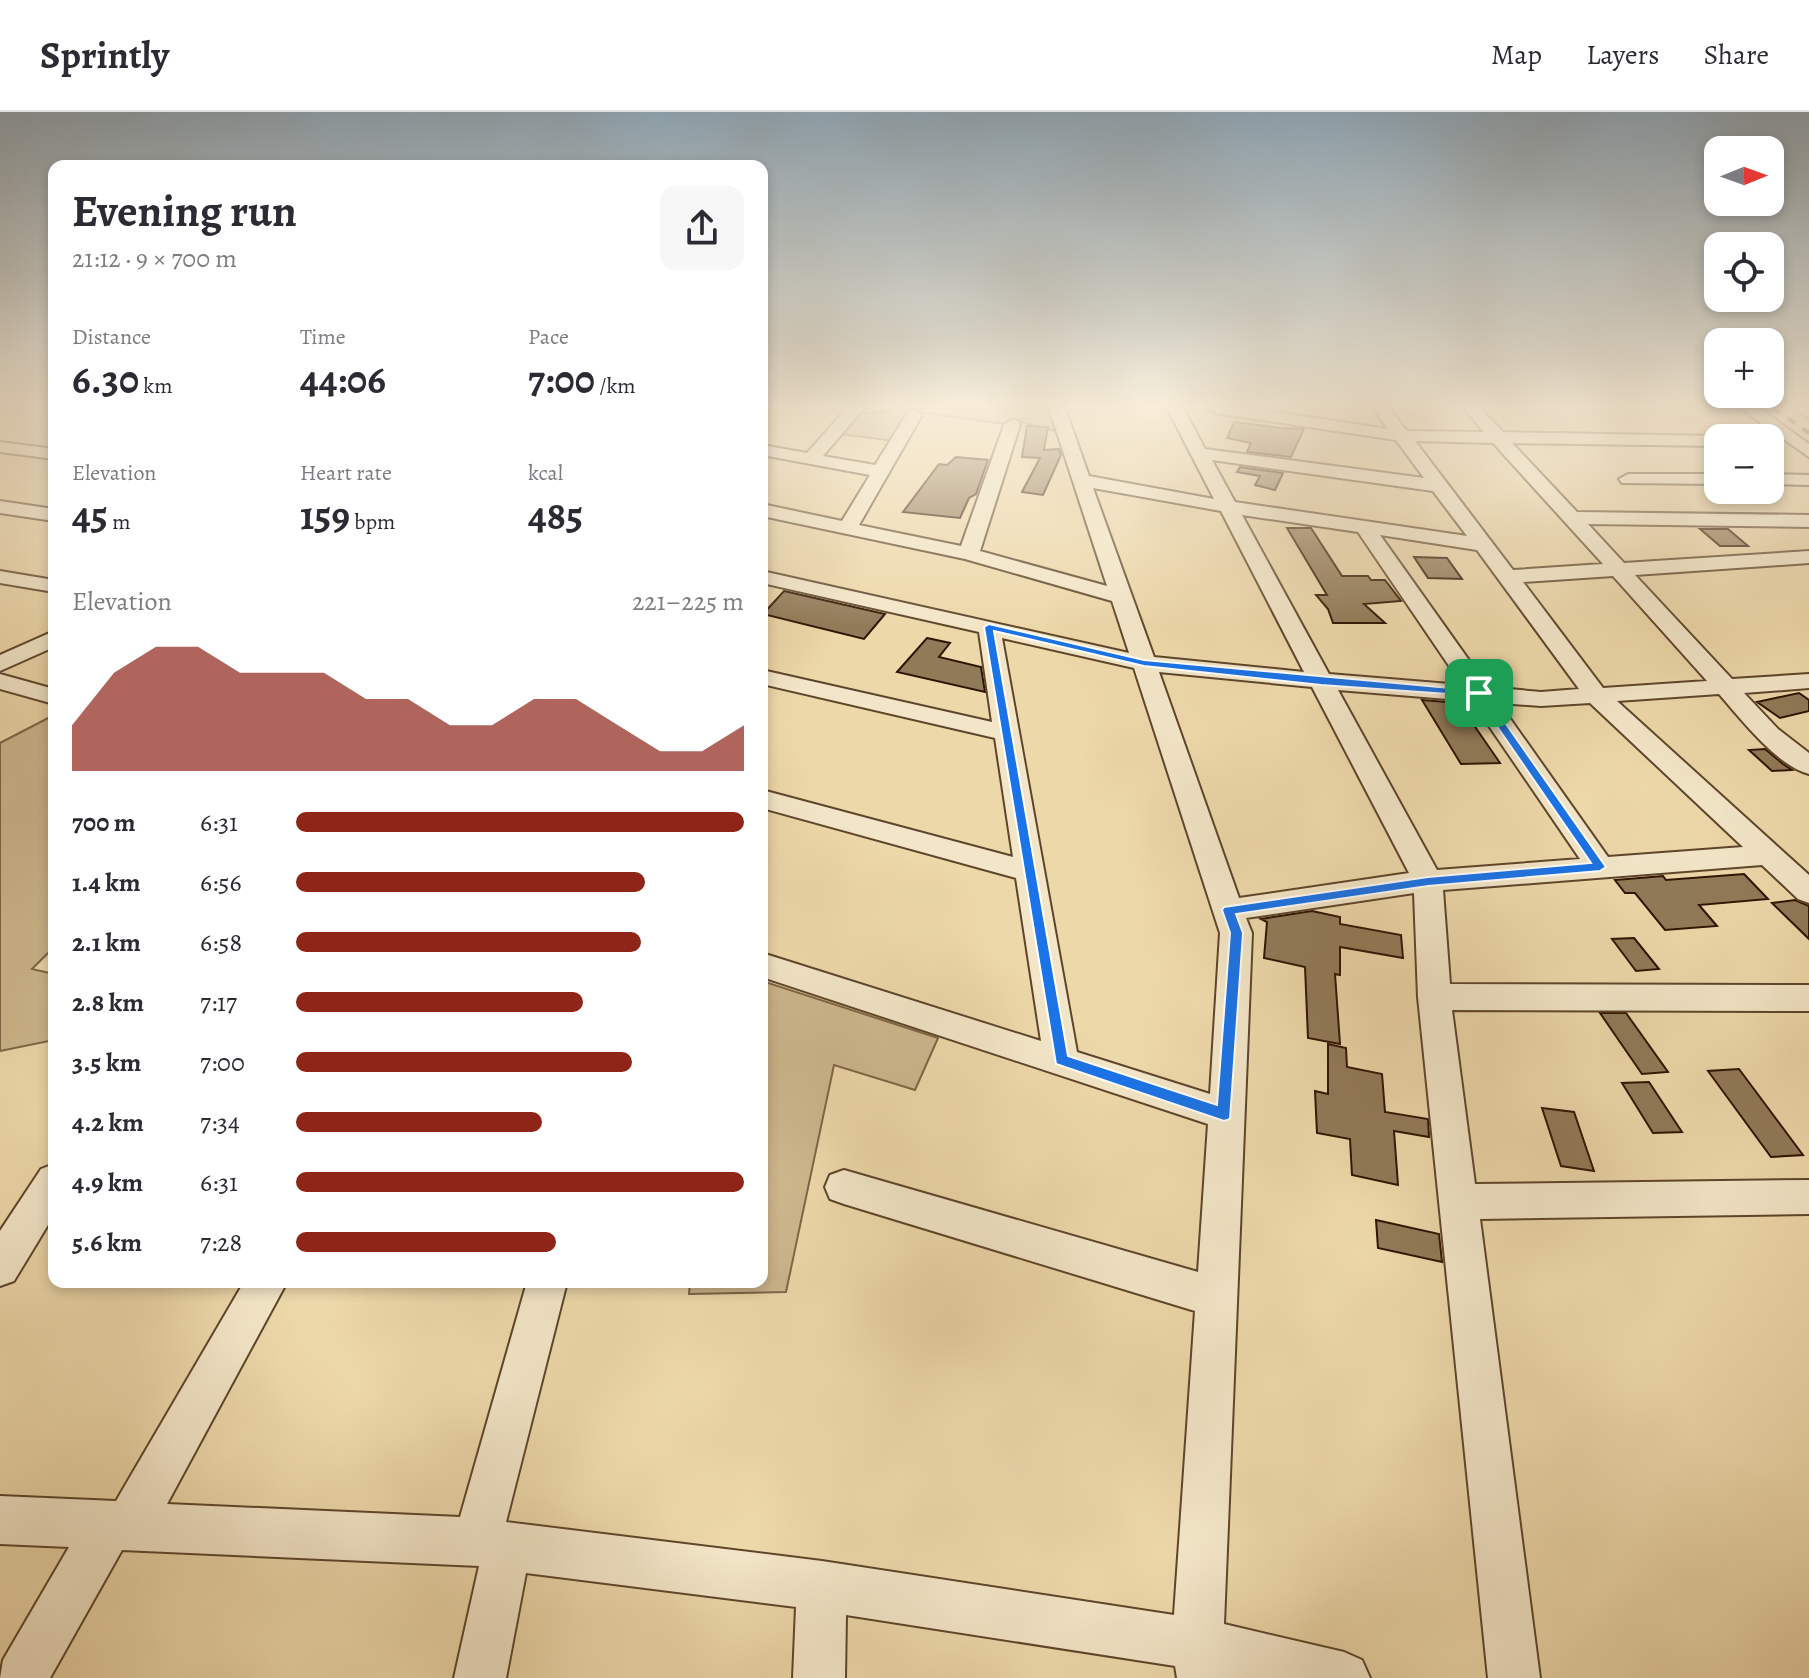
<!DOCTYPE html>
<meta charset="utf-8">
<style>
:root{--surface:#fff;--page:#f7f7f7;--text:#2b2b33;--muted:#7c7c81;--line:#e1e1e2;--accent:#8f2418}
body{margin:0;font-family:Alegreya,serif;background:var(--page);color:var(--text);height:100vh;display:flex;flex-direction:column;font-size:30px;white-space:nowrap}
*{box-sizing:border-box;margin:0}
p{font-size:26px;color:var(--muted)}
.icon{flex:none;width:44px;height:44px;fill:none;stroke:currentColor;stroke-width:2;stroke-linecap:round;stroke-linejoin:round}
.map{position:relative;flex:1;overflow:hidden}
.sheet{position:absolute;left:48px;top:48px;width:720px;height:1128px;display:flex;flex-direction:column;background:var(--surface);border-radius:16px;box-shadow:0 4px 12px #0003}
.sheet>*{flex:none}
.needle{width:52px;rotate:89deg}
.fabs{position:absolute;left:1704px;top:24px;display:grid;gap:16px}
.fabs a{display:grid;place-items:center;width:80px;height:80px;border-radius:16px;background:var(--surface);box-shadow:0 4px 12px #0003;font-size:40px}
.pin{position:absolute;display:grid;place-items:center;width:68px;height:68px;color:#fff;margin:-34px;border-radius:16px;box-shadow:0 4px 12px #0006}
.round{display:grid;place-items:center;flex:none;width:84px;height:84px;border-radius:16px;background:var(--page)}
.overview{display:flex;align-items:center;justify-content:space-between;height:136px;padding:0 24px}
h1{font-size:44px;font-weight:700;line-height:60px}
.metrics{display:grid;grid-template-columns:repeat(3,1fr);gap:12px;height:136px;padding:8px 24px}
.metrics div{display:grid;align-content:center}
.metrics b{font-size:40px;font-weight:700}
.metrics small{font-size:22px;font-weight:400}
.metrics p{font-size:22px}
.chart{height:224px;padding:16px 24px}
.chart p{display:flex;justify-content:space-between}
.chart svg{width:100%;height:144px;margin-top:8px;fill:var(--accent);opacity:.7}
ul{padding:0 24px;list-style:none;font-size:26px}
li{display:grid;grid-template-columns:128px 96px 1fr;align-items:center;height:60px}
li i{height:20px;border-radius:10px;background:var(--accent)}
header{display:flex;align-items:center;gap:48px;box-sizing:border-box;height:112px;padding:0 40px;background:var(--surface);border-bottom:2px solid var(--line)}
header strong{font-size:38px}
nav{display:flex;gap:44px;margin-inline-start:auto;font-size:28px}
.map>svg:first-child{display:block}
</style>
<header>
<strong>Sprintly</strong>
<nav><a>Map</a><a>Layers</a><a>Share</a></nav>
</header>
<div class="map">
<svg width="1809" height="1566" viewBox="0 0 1809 1566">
<rect width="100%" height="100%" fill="#edd8aa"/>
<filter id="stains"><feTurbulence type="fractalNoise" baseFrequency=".0025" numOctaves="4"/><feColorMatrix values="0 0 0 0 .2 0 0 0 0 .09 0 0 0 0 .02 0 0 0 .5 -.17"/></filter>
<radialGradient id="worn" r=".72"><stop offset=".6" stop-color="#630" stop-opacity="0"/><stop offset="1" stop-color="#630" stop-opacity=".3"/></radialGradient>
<path fill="#cdb78d" stroke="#7e6646" stroke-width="2" d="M 894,296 L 1048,296 L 1055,319 L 1009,307 L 1005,312 L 917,300 L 895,329 L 840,322 L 857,301 L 890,300 Z
M 54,603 L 54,835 L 32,857 L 54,862 L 54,928 L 0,939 L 0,631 Z
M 762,869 L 938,926 L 915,978 L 834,953 L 786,1180 L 689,1182 L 690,1170 L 762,1170 Z"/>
<path fill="#917a58" stroke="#2e1400" stroke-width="2" d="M 1234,310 L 1282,316 L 1304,317 L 1291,345 L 1247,340 L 1251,331 L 1227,326 Z
M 1027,314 L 1048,315 L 1044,338 L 1059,337 L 1061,343 L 1043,383 L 1022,380 L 1040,346 L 1022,345 Z
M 956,345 L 988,348 L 976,382 L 969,386 L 960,406 L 903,400 L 939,352 L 947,353 Z
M 1240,355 L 1283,361 L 1275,378 L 1255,373 L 1260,364 L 1237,360 Z
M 1287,416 L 1311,416 L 1342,464 L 1368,464 L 1371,468 L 1385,468 L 1401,489 L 1364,492 L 1385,511 L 1333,511 L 1328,497 L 1316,483 L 1327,483 Z
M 1700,417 L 1728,417 L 1748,434 L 1720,434 Z
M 1414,445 L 1447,446 L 1462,467 L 1428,466 Z
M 784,479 L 885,502 L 864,527 L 763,502 Z
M 927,526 L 950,531 L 939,545 L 981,555 L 985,580 L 897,560 Z
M 1799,581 L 1809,588 L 1809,599 L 1780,606 L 1757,590 Z
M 1422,588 L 1470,592 L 1480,606 L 1469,606 L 1500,651 L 1461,652 Z
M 1765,637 L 1783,652 L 1792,658 L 1772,659 L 1749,638 Z
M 1744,762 L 1768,787 L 1699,793 L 1717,814 L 1665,818 L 1635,781 L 1625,781 L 1615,768 L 1663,764 L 1666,768 Z
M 1795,788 L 1809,794 L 1809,827 L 1772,791 Z
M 1312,799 L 1340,805 L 1340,812 L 1401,823 L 1403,846 L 1340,835 L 1340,863 L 1335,862 L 1340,932 L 1308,926 L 1305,855 L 1264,846 L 1267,810 L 1261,807 Z
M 1634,826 L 1659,857 L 1636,859 L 1612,827 Z
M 1600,901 L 1626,901 L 1668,960 L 1642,962 Z
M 1328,932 L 1346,936 L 1347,955 L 1382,962 L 1385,1000 L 1428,1007 L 1429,1025 L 1394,1019 L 1398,1073 L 1352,1063 L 1350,1027 L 1317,1021 L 1315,979 L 1328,982 Z
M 1739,957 L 1803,1043 L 1771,1045 L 1708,959 Z
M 1649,970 L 1682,1020 L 1653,1021 L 1622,971 Z
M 1542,996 L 1574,1000 L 1594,1059 L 1561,1054 Z
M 1376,1108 L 1439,1122 L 1442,1150 L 1378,1136 Z"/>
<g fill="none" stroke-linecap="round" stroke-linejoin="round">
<g stroke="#5e452a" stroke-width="4">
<path id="minor" d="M 847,296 L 864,296 L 823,344 L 875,353 L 908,300 L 914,298 L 922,303 L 859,413 L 961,434 L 1004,313 L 1012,308 L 1018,309 L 1020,313 L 980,439 L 1107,474 L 1049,296 L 1065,296 L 1089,364 L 1214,387 L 1167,296 L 1183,296 L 1205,337 L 1424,366 L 1396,328 L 1215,301 L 1207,296 L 1248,296 L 1388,317 L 1373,296 L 1389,296 L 1407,319 L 1484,320 L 1463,296 L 1480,296 L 1503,320 L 1718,324 L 1725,326 L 1718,326 L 1718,334 L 1512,331 L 1577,400 L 1809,403 L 1809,415 L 1588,412 L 1624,451 L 1809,439 L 1809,451 L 1635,463 L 1732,567 L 1809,562 L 1809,576 L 1744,581 L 1778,617 L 1809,641 L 1809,662 C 1777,654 1741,607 1719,582 L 1617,589 L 1809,763 L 1809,791 L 1798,787 L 1762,753 L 1443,778 L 1450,872 L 1809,873 L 1809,899 L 1452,898 L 1475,1072 L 1809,1068 L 1809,1102 L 1480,1107 L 1540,1566 L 1488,1566 L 1418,885 L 1414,781 L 1246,806 L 1252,821 L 1224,1512 L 1344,1540 L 1362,1548 L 1370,1566 L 1177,1566 L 1175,1554 L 846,1503 L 845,1566 L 793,1566 L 796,1495 L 526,1461 L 506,1566 L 454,1566 L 479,1454 L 122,1438 L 50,1566 L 0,1566 L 3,1548 L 69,1435 L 0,1432 L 0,1384 L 116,1389 L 244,1170 L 287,1170 L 167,1392 L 460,1405 L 527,1170 L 567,1170 L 506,1410 L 822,1449 L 1174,1503 L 1195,1199 L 844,1092 L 830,1087 L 825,1075 L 830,1063 L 844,1058 L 1198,1160 L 1208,1012 L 762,865 L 762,841 L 1041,929 L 1016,766 L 762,696 L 762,678 L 1013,745 L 995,626 L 762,572 L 762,558 L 992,610 L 979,520 L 762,471 L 762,459 L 1129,541 L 1112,489 L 965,447 L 762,404 L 762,392 L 842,409 L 870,363 L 762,343 L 762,333 L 807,341 ZM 1415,329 L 1493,331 L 1603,452 L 1513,458 ZM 1212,348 L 1433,379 L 1467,424 L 1235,390 ZM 1093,376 L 1221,399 L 1304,560 L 1154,545 ZM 1242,403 L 1358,420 L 1462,573 L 1329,562 ZM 1380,423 L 1477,438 L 1579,577 L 1541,580 L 1488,575 ZM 1613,464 L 1707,569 L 1603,576 L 1523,470 ZM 1002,526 L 1134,556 L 1220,821 L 1210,982 L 1077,940 ZM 1159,560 L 1312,575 L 1409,761 L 1239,786 ZM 1338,578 L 1472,589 L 1580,747 L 1437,758 ZM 1499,591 L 1541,594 L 1590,591 L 1743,735 L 1608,745 Z
M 1740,296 L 1759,296 L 1809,332 L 1809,345 Z
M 1793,296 L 1809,296 L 1809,306 Z
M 0,330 L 54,337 L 54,347 L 0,340 Z
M 1628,362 L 1718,362 L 1718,372 L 1622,371 L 1619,367 Z
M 1770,362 L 1809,363 L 1809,373 L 1770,372 Z
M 0,389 L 54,397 L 54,409 L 0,401 Z
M 0,459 L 54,468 L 54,480 L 0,471 Z
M 54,519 L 54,535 L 0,559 L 0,543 Z
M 0,562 L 54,577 L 54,592 L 0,577 Z
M 54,1052 L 54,1103 L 14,1169 L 0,1174 L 0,1119 L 41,1057 Z"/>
</g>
<use href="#minor" fill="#f3e6c8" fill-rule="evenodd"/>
<path stroke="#2e1400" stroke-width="4" stroke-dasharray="9 9" stroke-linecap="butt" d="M 1773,296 L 1809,321"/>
</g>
<linearGradient id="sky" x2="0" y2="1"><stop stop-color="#90a8b8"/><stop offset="0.57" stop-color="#f7edd9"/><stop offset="1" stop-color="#f7edd9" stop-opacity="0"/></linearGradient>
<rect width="1809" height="515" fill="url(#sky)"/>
<path fill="#1a73e8" stroke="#fff" stroke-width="2" fill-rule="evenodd" d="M 989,512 L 1144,548 L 1483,579 L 1606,755 L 1600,759 L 1428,774 L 1236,802 L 1243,821 L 1230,1007 L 1224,1009 L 1056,952 L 984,515 ZM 994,519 L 1144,554 L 1321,573 L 1476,584 L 1591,751 L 1428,765 L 1224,795 L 1222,798 L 1230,821 L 1217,993 L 1068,944 Z"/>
<rect width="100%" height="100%" filter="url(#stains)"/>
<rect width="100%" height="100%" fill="url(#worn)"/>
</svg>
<div class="fabs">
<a><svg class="needle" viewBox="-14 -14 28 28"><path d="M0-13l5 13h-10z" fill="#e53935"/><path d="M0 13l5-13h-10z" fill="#7c7c81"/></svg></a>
<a><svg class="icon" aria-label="locate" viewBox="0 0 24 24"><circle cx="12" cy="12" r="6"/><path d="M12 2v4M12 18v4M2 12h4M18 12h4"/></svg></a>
<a>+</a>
<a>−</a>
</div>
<div class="pin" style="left:1479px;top:581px;background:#1e9e55"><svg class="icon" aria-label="arrive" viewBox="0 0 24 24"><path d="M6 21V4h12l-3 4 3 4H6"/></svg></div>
<section class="sheet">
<div class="overview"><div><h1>Evening run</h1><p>21:12 · 9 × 700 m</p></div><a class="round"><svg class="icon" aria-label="share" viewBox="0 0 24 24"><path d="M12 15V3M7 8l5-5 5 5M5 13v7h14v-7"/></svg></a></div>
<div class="metrics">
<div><p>Distance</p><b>6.30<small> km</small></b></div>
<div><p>Time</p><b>44:06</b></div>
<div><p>Pace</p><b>7:00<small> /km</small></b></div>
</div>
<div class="metrics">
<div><p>Elevation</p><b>45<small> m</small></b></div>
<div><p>Heart rate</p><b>159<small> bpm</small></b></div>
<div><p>kcal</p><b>485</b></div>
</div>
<div class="chart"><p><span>Elevation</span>221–225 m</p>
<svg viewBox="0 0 160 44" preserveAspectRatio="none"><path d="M0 44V30L10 14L20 6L30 6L40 14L50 14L60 14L70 22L80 22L90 30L100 30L110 22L120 22L130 30L140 38L150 38L160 30V44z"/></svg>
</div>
<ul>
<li><b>700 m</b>6:31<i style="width:100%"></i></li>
<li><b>1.4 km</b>6:56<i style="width:78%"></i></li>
<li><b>2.1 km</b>6:58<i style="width:77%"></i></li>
<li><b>2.8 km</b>7:17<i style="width:64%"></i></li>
<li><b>3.5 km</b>7:00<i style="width:75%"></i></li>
<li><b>4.2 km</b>7:34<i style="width:55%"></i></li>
<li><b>4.9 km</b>6:31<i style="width:100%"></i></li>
<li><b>5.6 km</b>7:28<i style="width:58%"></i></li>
</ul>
</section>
</div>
